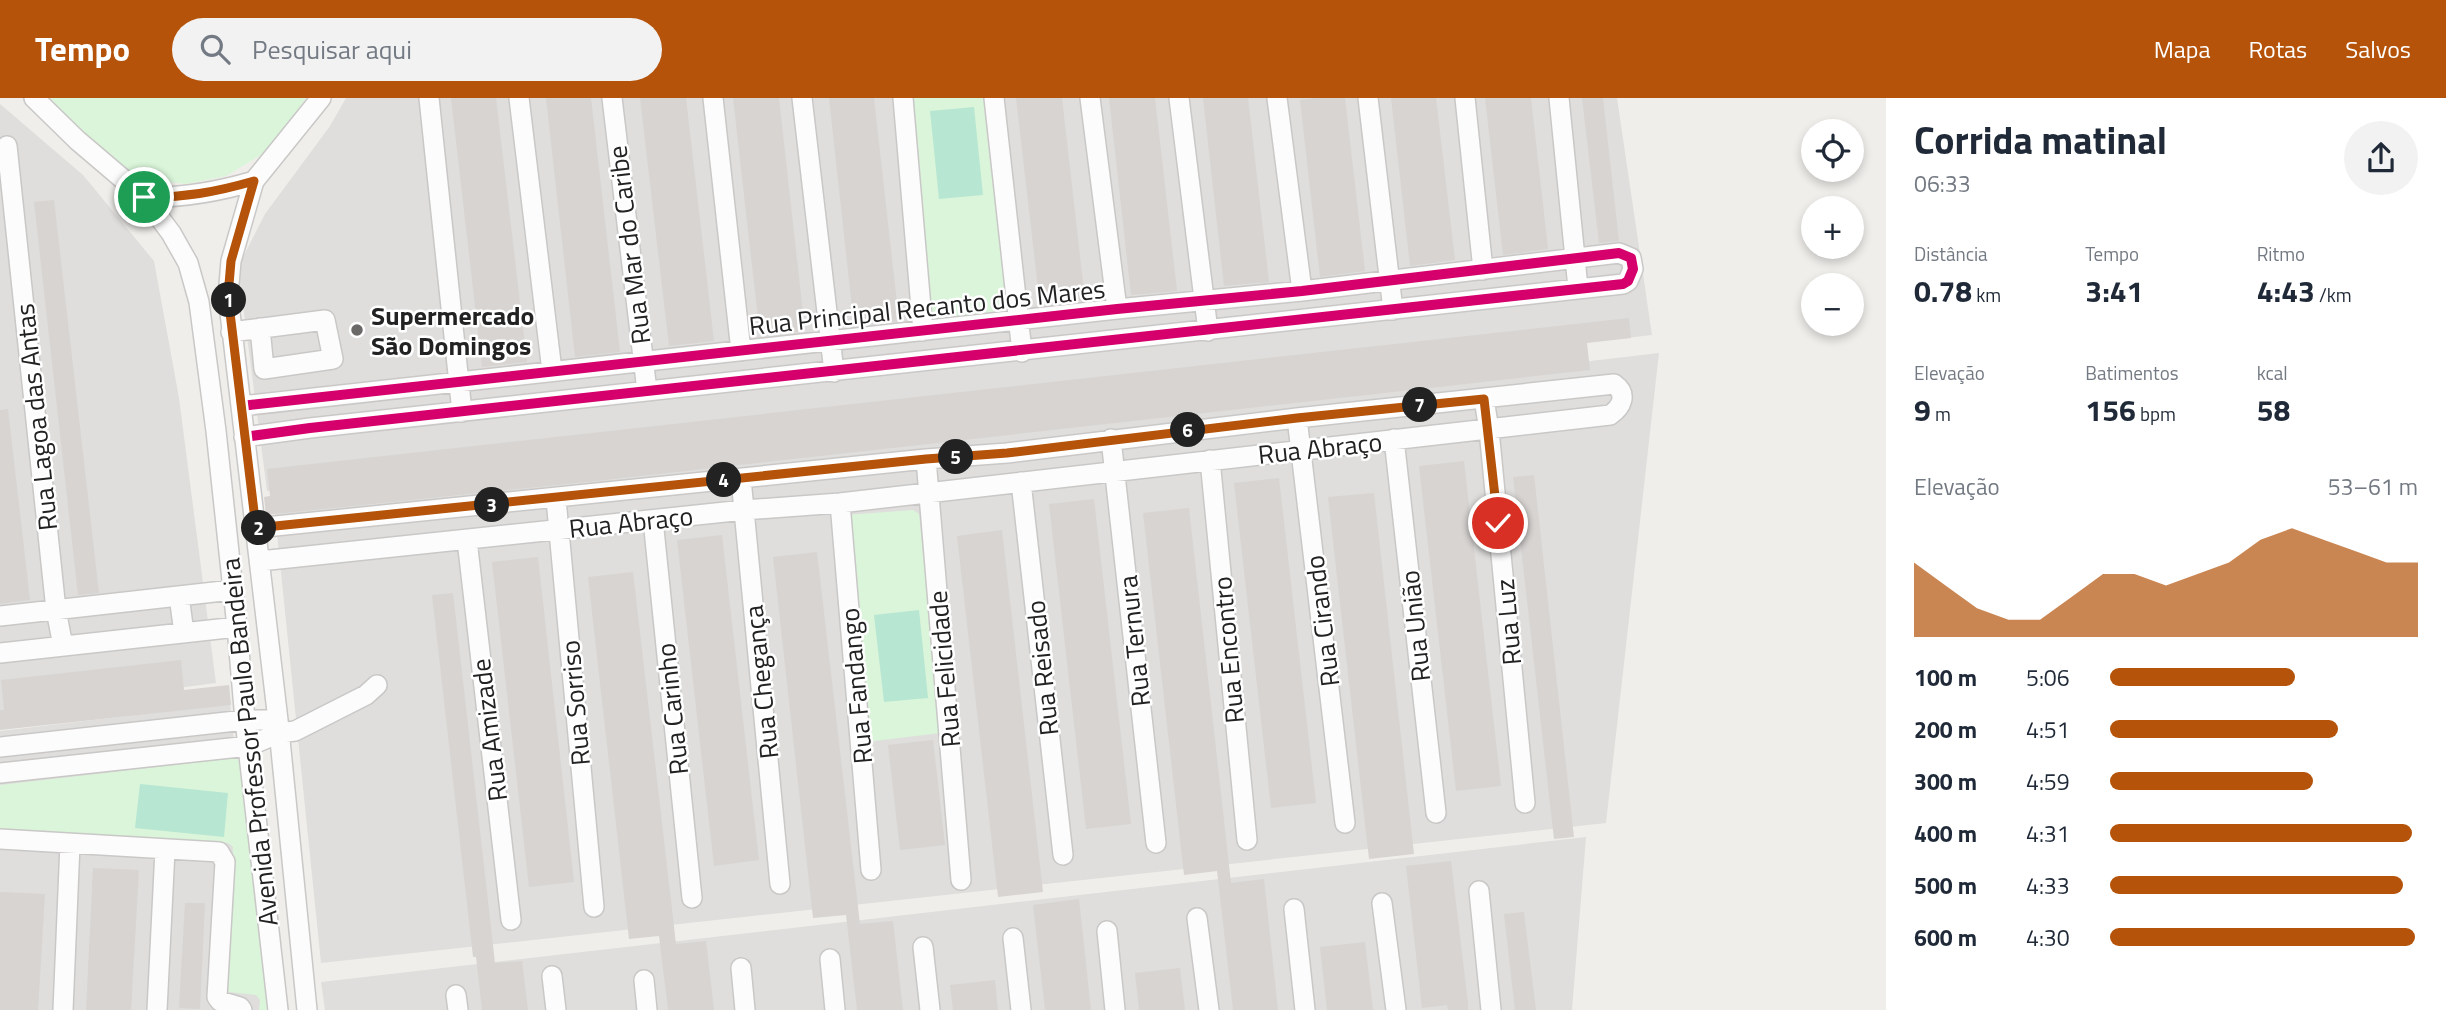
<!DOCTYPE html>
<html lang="pt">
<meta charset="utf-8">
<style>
:root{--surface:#fff;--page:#f2f2f3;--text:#1f2937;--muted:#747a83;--accent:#b45309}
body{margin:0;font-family:"Titillium Web",sans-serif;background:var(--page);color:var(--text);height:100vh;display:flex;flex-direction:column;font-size:26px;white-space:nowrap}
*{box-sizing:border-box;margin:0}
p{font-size:23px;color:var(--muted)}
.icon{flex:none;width:38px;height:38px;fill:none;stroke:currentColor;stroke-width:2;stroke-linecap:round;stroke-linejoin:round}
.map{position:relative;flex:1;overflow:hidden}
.drawer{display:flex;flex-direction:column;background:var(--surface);width:560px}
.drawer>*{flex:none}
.fabs{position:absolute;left:1801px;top:21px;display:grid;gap:14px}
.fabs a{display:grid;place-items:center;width:63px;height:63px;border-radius:50%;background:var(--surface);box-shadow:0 4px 10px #0003;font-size:35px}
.pin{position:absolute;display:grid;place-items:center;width:60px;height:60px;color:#fff;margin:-30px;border:4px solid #fff;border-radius:50%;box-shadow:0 2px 7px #0007}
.km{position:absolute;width:35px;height:35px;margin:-18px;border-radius:50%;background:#222;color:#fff;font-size:19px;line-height:35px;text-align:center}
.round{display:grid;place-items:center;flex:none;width:74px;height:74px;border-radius:37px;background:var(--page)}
.headline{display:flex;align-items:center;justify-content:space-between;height:119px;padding:0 28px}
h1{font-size:38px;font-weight:700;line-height:52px}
.stats{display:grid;grid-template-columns:repeat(3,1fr);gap:10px;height:119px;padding:7px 28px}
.stats div{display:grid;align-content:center}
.stats b{font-size:30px;font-weight:700}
.stats small{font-size:19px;font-weight:400}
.stats p{font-size:19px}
.chart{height:196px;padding:14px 28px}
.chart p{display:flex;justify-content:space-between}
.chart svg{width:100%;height:126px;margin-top:7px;fill:var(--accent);opacity:.7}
ul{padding:0 28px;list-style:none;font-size:23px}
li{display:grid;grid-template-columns:112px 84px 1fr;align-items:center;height:52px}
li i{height:18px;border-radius:9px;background:var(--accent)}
header{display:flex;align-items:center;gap:42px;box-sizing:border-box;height:98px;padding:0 35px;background:var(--accent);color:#fff}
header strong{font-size:33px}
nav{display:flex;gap:38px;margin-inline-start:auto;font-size:24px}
.search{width:490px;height:63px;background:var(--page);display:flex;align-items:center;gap:18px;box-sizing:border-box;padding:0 24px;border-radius:38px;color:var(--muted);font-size:26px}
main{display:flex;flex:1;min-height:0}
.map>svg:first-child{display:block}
</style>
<header>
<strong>Tempo</strong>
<div class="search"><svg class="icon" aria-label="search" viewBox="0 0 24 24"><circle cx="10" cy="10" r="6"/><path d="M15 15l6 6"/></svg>Pesquisar aqui</div>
<nav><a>Mapa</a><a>Rotas</a><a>Salvos</a></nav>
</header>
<main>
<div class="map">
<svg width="1886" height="912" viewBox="0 0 1886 912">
<rect width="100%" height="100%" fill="#f0eeeb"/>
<path fill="#dfdedc" d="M 346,0 L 1617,0 L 1652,237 L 267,393 L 238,169 L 265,116 L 330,28 Z
M 0,6 L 83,77 L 154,163 L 179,300 L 216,585 L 0,613 Z
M 1659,255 L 1606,725 L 321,865 L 275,416 Z
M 230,606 L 263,912 L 0,912 L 0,633 Z
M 1586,739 L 1572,912 L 325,912 L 321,884 Z"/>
<path fill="#daf5da" d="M 50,0 L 306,0 L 288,26 L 261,57 L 226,78 L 186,86 L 145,81 L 109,63 Z
M 909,0 L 986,0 L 1008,214 L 938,225 L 932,220 Z
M 913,412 L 919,416 L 941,635 L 866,644 L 846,417 Z
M 236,660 L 241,665 L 268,912 L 259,912 L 260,902 L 256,897 L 229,894 L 224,889 L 233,749 L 228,745 L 0,733 L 0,687 Z"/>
<path fill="#b7e6d2" d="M 974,9 L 983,97 L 939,101 L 930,13 Z
M 919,512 L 928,600 L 884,604 L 874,517 Z
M 140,686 L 228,695 L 224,739 L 135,730 Z"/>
<path fill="#d7d4d2" d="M 451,0 L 496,0 L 527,264 L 482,269 Z
M 546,0 L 591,0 L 620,254 L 575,259 Z
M 640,0 L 686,0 L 714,243 L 669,248 Z
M 733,0 L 779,0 L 805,233 L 760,238 Z
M 829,0 L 874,0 L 899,223 L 854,228 Z
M 1016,0 L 1062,0 L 1085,202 L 1040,207 Z
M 1109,0 L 1155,0 L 1177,193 L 1131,197 Z
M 1203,0 L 1248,0 L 1269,184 L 1224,188 Z
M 1316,0 L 1345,0 L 1365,173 L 1320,179 L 1300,2 Z
M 1391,0 L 1436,0 L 1455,162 L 1410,168 Z
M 1485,0 L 1531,0 L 1548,151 L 1503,157 Z
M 1582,0 L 1603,0 L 1619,143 L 1599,145 Z
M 54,102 L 99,495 L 78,497 L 34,104 Z
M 1629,220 L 1631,240 L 1587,245 L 1590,272 L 596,383 L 266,417 L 264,399 L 270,398 L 267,371 Z
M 8,311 L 30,502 L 0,506 L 0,312 Z
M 1464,363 L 1501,688 L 1456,693 L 1419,368 Z
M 1534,377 L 1574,739 L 1554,741 L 1513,379 Z
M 1279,380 L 1316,705 L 1271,710 L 1234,385 Z
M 1374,395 L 1414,756 L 1369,761 L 1328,399 Z
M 1094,401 L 1131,726 L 1086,731 L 1049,406 Z
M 1189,410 L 1231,785 L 1264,781 L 1278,912 L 1233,912 L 1217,773 L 1184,777 L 1143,415 Z
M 1002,432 L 1043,794 L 998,799 L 957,438 Z
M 722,437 L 759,762 L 714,768 L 677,442 Z
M 817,454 L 860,826 L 893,823 L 903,912 L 857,912 L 846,817 L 813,820 L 773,459 Z
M 538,459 L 574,784 L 529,789 L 492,464 Z
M 633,474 L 676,846 L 706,843 L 714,912 L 668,912 L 659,838 L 629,841 L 588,479 Z
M 453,495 L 495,865 L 522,863 L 528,912 L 482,912 L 476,859 L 473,859 L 432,497 Z
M 181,562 L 184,592 L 229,587 L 231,607 L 0,632 L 0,612 L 4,612 L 1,582 Z
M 933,642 L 945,747 L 900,752 L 888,647 Z
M 1451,763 L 1468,905 L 1468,912 L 1448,912 L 1447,907 L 1422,910 L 1406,768 Z
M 93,770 L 139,772 L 131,912 L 86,912 Z
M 0,794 L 45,796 L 38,912 L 0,912 Z
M 1079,801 L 1091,912 L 1045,912 L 1033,807 Z
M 185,805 L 205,805 L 200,911 L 179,910 Z
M 1524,814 L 1529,856 L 1536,912 L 1515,912 L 1512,887 L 1504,816 Z
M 1365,844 L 1373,912 L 1327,912 L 1320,849 Z
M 1180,870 L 1185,912 L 1139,912 L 1135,875 Z
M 995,882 L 998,912 L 953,912 L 950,887 Z"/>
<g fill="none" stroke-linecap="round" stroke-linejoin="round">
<g stroke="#c9c8c7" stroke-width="22">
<path id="minor" d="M 34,0 L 77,42 L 144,99 L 171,135 L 188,165 L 199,204 L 216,333 L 237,529 L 245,622 L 278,912
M 429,0 L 462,314
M 519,0 L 552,273
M 612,0 L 647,293
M 713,0 L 741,253
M 802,0 L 834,274
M 903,0 L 923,233
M 994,0 L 1022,254
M 1090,0 L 1117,211
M 1179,0 L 1208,233
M 1277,0 L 1302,193
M 1368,0 L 1393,212
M 1465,0 L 1483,172
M 1559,0 L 1578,190
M 7,48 L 56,512 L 63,548
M 144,99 C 183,100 217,94 254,83
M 231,234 L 325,222 L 333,261 L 264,271 L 260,230
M 1484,301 L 1489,332 L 1525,705
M 241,308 L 1117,211 L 1302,193 L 1619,155 L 1631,160 L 1633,171 L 1628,183 L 1623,186 L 310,330 L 244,339
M 1297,320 L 1345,725
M 1111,341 L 1156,745
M 1394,341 L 1436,715
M 926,361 L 961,782
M 1210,362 L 1247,742
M 741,381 L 780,786
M 1021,384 L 1063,757
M 556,401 L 594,809
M 840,405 L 871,772
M 653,422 L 692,800
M 256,430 L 926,361 L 1007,355 L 1297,320 L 1614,286 C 1628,296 1622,309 1610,317 L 840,405 L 744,412 L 260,463
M 467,442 L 511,822
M 179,498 L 184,535
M 0,518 L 232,492
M 0,555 L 237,529
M 0,649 L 245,622 L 278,622
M 0,675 L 249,648 L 279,635 L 295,633 L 366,597 L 377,587
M 0,741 L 219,754 L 225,764 L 217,899 L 220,903 L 240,909 L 242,912
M 1479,793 L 1491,912
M 1382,805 L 1396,912
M 1294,811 L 1305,912
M 1197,820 L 1209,912
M 1107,833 L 1115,912
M 1013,840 L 1021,912
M 923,849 L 930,912
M 830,861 L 835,912
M 741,870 L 745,912
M 552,878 L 556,912
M 644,882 L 647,912
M 456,897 L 458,912
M 63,912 L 70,746
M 157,912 L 165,752
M 307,912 L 278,622 L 228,198 L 231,163 L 254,83 L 321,0"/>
</g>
<use href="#minor" stroke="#fdfcfc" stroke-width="19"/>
<g stroke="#fff" stroke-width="15">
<path id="cycleway" d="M 241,308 L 1117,211 L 1302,193 L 1619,155 L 1631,160 L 1633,171 L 1628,183 L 1623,186 L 310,330 L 244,339"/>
</g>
<use href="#cycleway" stroke="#d6006c" stroke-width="10"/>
</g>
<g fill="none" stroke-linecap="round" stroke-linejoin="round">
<g stroke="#fff" stroke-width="14">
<path id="route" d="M 144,99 C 183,100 216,94 254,83 L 231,163 L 228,198 L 256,430 L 926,361 L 1007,355 L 1297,320 L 1484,301 L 1498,425"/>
</g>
<use href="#route" stroke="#b45309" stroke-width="9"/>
</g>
<circle fill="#6a6968" stroke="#fff" stroke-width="2.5" cx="357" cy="232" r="7"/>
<g text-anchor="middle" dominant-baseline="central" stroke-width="5" stroke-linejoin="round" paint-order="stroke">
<g font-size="26" fill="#222" stroke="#fff">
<text transform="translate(629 147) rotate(-97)">Rua Mar do Caribe</text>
<text transform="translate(927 209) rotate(-6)">Rua Principal Recanto dos Mares</text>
<text transform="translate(36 319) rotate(-96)">Rua Lagoa das Antas</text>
<text transform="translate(1320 350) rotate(-6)">Rua Abraço</text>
<text transform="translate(631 424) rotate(-6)">Rua Abraço</text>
<text transform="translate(1322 523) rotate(-97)">Rua Cirando</text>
<text transform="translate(1508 524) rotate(-95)">Rua Luz</text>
<text transform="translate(1415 528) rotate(-96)">Rua União</text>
<text transform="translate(1134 543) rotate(-96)">Rua Ternura</text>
<text transform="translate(1228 552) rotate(-95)">Rua Encontro</text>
<text transform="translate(1042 570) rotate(-96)">Rua Reisado</text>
<text transform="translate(944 571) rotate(-95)">Rua Felicidade</text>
<text transform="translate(761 584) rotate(-96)">Rua Chegança</text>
<text transform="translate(856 588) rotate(-95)">Rua Fandango</text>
<text transform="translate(575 605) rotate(-95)">Rua Sorriso</text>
<text transform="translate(672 611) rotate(-96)">Rua Carinho</text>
<text transform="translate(489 632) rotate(-97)">Rua Amizade</text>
<text transform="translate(249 644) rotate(-96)">Avenida Professor Paulo Bandeira</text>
</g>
<g font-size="26" font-weight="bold" fill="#222" stroke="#fff" text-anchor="start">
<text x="371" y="217">Supermercado<tspan x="371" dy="30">São Domingos</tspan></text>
</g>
</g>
</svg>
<div class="fabs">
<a><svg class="icon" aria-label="locate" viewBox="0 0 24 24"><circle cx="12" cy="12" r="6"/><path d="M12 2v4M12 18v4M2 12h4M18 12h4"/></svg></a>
<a>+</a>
<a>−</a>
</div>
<div class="pin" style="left:144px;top:99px;background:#1e9e55"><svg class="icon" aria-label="arrive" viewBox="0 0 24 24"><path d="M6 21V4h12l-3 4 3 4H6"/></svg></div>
<div class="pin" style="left:1498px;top:425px;background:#d93025"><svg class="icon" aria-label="check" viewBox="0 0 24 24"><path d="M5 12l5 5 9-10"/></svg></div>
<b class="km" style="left:229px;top:202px">1</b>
<b class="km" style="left:259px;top:430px">2</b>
<b class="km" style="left:492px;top:407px">3</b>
<b class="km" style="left:724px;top:382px">4</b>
<b class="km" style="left:956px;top:359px">5</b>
<b class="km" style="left:1188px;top:332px">6</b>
<b class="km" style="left:1420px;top:307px">7</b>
</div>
<section class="drawer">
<div class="headline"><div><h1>Corrida matinal</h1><p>06:33</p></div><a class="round"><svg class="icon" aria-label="share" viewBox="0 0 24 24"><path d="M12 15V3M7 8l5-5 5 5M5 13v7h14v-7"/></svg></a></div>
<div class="stats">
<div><p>Distância</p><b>0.78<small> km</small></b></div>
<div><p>Tempo</p><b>3:41</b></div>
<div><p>Ritmo</p><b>4:43<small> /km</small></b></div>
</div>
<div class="stats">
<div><p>Elevação</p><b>9<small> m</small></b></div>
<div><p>Batimentos</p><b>156<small> bpm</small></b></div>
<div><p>kcal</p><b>58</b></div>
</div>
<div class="chart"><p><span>Elevação</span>53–61 m</p>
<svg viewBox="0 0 160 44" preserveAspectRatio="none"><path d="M0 44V18L10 26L20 34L30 38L40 38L50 30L60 22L70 22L80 26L90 22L100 18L110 10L120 6L130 10L140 14L150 18L160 18V44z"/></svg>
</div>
<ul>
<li><b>100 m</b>5:06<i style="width:60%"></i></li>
<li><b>200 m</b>4:51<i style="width:74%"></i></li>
<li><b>300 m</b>4:59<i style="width:66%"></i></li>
<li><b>400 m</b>4:31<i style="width:98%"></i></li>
<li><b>500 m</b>4:33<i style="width:95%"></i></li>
<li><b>600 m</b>4:30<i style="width:99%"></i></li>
</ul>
</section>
</main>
